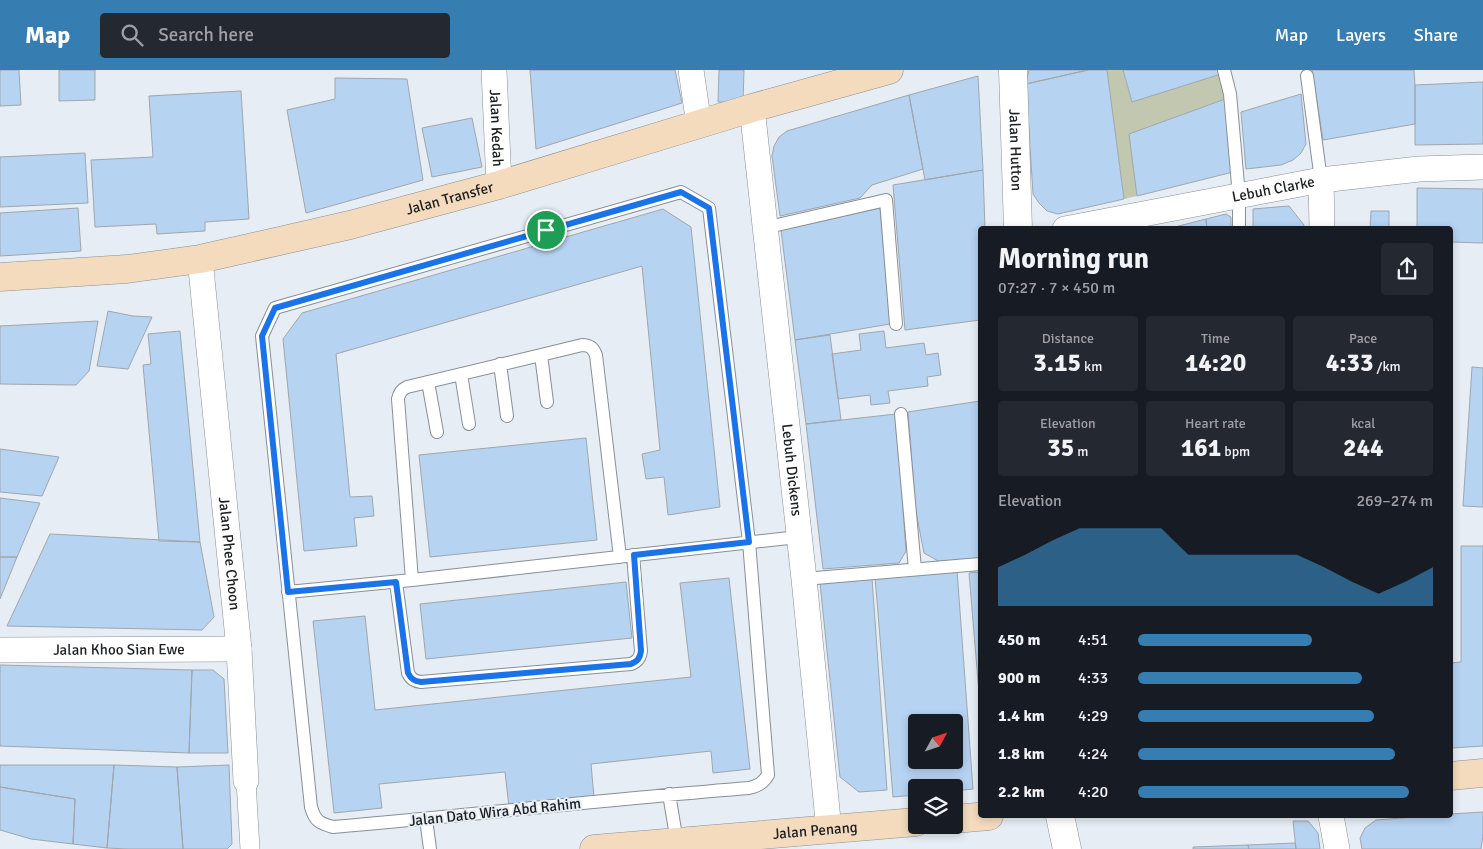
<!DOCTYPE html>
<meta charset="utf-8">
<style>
:root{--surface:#171b24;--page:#242831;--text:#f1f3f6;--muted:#9ea1a6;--accent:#367eb2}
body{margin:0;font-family:Signika,sans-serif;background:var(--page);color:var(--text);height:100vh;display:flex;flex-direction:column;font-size:19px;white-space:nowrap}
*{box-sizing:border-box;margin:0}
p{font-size:16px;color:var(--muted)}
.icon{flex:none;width:28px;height:28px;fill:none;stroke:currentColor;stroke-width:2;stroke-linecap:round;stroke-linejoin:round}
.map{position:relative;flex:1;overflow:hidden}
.panel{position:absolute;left:978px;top:156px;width:475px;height:592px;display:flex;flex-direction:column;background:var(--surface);border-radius:5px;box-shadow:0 2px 8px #0003}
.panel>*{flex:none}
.needle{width:32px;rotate:50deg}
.buttons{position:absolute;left:908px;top:644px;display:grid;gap:10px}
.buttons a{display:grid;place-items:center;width:55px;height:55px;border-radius:5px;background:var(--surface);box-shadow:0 2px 8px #0003;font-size:25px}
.pin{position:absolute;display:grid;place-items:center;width:42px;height:42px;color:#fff;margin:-21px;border:2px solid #fff;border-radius:50%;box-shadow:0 1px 5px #0007}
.round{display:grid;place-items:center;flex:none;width:52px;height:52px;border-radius:5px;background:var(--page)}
.headline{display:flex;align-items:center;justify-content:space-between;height:85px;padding:0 20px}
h1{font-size:28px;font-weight:700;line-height:38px}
.metrics{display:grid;grid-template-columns:repeat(3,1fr);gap:8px;height:85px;padding:5px 20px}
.metrics div{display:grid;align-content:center;border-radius:5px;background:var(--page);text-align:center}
.metrics b{font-size:25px;font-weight:700}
.metrics small{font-size:14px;font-weight:400}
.metrics p{font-size:14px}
.chart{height:140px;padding:10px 20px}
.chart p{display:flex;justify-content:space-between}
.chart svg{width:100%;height:90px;margin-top:5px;fill:var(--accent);opacity:.7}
ul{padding:0 20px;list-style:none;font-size:16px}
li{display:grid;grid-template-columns:80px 60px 1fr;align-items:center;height:38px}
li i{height:12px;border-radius:6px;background:var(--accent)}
header{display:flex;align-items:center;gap:30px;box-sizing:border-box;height:70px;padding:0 25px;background:var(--accent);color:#fff}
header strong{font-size:24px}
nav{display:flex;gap:28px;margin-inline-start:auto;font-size:18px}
.search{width:350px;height:45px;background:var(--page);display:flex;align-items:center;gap:12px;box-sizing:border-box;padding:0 18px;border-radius:5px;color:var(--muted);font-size:19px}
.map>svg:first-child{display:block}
</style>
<header>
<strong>Map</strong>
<div class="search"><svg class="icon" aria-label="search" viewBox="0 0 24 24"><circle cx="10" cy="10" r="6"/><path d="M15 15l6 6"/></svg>Search here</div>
<nav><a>Map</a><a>Layers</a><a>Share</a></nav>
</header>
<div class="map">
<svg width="1483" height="779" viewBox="0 0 1483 779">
<rect width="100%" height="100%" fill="#e6edf4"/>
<path fill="#c2c7af" d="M 1107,0 L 1123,0 L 1132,32 L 1221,4 L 1228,28 L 1129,64 L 1137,126 L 1124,129 Z"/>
<path fill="#b7d3f2" stroke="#a0a6ac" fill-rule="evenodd" d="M 0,0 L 19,0 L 21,35 L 0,36 Z
M 59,0 L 95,0 L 95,30 L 59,31 Z
M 530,0 L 675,0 L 682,33 L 536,79 Z
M 719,0 L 744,0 L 743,33 L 718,32 Z
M 1029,0 L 1088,0 L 1026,14 Z
M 1088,0 L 1107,0 L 1124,129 L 1058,144 L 1047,141 L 1039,133 L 1033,124 L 1026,14 Z
M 1123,0 L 1220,0 L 1221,4 L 1132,32 Z
M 1312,0 L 1414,0 L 1415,15 L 1415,54 L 1323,70 Z
M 978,6 L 983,100 L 925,110 L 909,25 Z
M 335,8 L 407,9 L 423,110 L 306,143 L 287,40 L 335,29 Z
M 1483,12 L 1483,74 L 1415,75 L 1415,15 Z
M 241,21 L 249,149 L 205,152 L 205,161 L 157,164 L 156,154 L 95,157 L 91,90 L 153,87 L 149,26 Z
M 1301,24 L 1306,74 L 1301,83 L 1293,90 L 1281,95 L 1246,99 L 1241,42 Z
M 909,25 L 923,99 L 872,115 L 860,128 L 780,146 L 772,86 L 774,76 L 779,67 L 787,61 Z
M 1228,28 L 1233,102 L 1137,126 L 1129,64 Z
M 472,48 L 482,97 L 432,107 L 422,58 Z
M 85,83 L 88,133 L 0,137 L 0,87 Z
M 983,100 L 985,159 L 980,159 L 980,250 L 905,260 L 893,115 Z
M 1417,118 L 1483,119 L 1483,173 L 1450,172 L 1450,159 L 1417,159 Z
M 1289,136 L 1304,155 L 1304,159 L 1253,159 L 1253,139 Z
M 78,138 L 81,181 L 0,186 L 0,143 Z
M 880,138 L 890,254 L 795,270 L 781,160 Z
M 663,139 L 691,157 L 720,437 L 668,445 L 664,407 L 646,409 L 642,384 L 660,380 L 642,196 L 336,284 L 350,427 L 372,426 L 374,446 L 354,448 L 357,476 L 304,481 L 283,269 L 302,243 Z
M 1371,141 L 1389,141 L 1389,159 L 1370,159 Z
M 1226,144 L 1231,147 L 1231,156 L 1234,159 L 1207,159 L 1206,149 Z
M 1206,149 L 1207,159 L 1167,159 Z
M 108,241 L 133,246 L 152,247 L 128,299 L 97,296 Z
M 98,251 L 89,301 L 76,315 L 0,314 L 0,256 Z
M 180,261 L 200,472 L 159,471 L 143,295 L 151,294 L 148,264 Z
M 884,261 L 886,278 L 924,273 L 926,285 L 938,283 L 941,305 L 927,307 L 928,316 L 888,321 L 890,333 L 871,335 L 870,325 L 838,329 L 832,284 L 861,280 L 859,264 Z
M 830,265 L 841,350 L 806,354 L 795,270 Z
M 1472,297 L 1483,298 L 1483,437 L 1463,436 Z
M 980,331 L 980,489 L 940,492 L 924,483 L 916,442 L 908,342 Z
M 896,344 L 906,481 L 899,493 L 823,499 L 806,354 Z
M 586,368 L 597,470 L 430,487 L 419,385 Z
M 0,379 L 59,387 L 42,426 L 0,422 Z
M 0,428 L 40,433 L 17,487 L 0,487 Z
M 50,464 L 200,472 L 214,547 L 202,560 L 7,556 Z
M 1461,476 L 1483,476 L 1483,676 L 1452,678 L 1450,652 L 1450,593 L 1461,592 Z
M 0,487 L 17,487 L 0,529 Z
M 957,500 L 973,719 L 954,721 L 954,718 L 916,718 L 916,725 L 893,727 L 875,507 ZM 916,652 L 954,652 L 954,690 L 916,690 Z
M 980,502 L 980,635 L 969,503 Z
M 729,508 L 750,699 L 713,703 L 711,681 L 591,694 L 594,727 L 509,737 L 505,702 L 379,714 L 382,738 L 334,743 L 313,551 L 365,546 L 375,640 L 691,607 L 680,513 Z
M 872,508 L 887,720 L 859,722 L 840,707 L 820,513 Z
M 626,512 L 632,568 L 426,589 L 420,534 Z
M 0,595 L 192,600 L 189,683 L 0,676 Z
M 192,600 L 213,600 L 224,609 L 228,683 L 189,683 Z
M 0,695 L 114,695 L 107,778 L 73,774 L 75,729 L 0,717 Z
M 114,695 L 177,697 L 183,779 L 127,779 L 107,778 Z
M 229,695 L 232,774 L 227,779 L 183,779 L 177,697 Z
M 0,717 L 75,729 L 73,774 L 31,769 L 0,760 Z
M 1483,742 L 1483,764 L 1481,779 L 1362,779 L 1360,768 L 1365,758 L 1376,750 L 1427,746 L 1450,746 L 1450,744 Z
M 1293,751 L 1308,751 L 1318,763 L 1320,779 L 1296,779 Z
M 1295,773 L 1296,779 L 1249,779 L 1248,775 Z
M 1248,775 L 1249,779 L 1193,779 L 1193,777 Z"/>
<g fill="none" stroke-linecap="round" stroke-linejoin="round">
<g stroke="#898f95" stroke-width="14">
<path id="service" d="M 1224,0 L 1230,24 L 1239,126 L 1239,159
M 1307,6 L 1321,110
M 681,122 L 709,138 L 749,472 L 768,705 C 763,713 758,716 749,718 C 610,729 472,745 333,757 C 319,753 315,751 311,737 L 262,266 L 275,238 Z
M 764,158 L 886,130 L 896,254
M 500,294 L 507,346
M 461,304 L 469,354
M 428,312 L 437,362
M 547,332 L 541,285 L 582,275 C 590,275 593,278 596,285 L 620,487
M 901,344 L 915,499
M 804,509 L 980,494
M 412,510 L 398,329 C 399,323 401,320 407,317 L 541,285
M 396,512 L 408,603 C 411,609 414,611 421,612 L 631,594 C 638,591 640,588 641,581 L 633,485
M 288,522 L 412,510 L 798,467
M 669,724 L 677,772
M 426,749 L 430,779"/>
</g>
<g stroke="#898f95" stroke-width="20">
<path id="pedestrian" d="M 246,711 L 250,779"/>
</g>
<g stroke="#898f95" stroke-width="26">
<g id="minor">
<path id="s1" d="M 494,0 L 499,115"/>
<path d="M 691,0 L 699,55"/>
<path id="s2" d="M 752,38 L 804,509 L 829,760"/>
<path d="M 1321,110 L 1322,159"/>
<path id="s3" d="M 1065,159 L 1321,110 L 1419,99 L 1483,97"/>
<path id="s4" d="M 200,189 L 239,579 L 246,711"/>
<path id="s5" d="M 0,580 L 239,579"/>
<path d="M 1331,746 L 1337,779"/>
</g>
</g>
<g stroke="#898f95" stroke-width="29">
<g id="tertiary">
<path id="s6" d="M 1013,0 L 1018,159"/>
<path d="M 1060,746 L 1067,779"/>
</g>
</g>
<g stroke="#898f95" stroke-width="29">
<g id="secondary">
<path id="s7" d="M 0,207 L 127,199 L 200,189 L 350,155 L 499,115 L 752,38 L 889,0"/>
<path d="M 1450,706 L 1483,703"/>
<path d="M 954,749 L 989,746"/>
<path id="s8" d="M 594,779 L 916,752"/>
</g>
</g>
<use href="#service" stroke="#fff" stroke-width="12"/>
<use href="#pedestrian" stroke="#fff" stroke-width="19"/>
<use href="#minor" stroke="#fff" stroke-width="25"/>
<use href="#tertiary" stroke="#fff" stroke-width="28"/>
<use href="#secondary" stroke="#f4dbbd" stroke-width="28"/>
</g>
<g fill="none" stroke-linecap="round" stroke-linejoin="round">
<g stroke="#fff" stroke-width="10">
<path id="route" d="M 681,122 L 709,138 L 749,472 L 634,485 L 641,581 C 640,588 638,591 631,594 L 421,612 C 414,611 411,609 408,603 L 396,512 L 288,522 L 262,266 L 275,238 Z"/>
</g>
<use href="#route" stroke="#1a73e8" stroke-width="6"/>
</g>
<g text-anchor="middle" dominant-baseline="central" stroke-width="4" stroke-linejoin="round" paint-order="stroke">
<g font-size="15" fill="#1c1e20" stroke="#e6edf4">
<text stroke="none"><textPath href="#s1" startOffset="58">Jalan Kedah</textPath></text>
<text stroke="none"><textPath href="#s6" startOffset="80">Jalan Hutton</textPath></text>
<text stroke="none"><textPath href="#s3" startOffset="212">Lebuh Clarke</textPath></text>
<text stroke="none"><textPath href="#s7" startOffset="458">Jalan Transfer</textPath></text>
<text stroke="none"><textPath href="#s2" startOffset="364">Lebuh Dickens</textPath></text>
<text stroke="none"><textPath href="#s4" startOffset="296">Jalan Phee Choon</textPath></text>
<text stroke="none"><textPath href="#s5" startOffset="119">Jalan Khoo Sian Ewe</textPath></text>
<text transform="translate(495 742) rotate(-6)">Jalan Dato Wira Abd Rahim</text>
<text stroke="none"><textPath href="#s8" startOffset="222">Jalan Penang</textPath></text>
</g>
</g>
</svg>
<div class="buttons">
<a><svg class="needle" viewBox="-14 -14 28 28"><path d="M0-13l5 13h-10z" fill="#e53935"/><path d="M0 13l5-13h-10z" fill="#9ea1a6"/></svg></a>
<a><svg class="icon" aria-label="layers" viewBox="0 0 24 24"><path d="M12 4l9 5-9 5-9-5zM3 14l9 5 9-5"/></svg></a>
</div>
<div class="pin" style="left:546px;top:160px;background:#1e9e55"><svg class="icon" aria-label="arrive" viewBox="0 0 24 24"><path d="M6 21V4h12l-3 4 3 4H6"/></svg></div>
<section class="panel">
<div class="headline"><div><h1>Morning run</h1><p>07:27 · 7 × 450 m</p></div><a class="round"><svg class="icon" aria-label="share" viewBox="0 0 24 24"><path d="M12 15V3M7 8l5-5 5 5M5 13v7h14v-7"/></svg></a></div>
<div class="metrics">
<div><p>Distance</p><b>3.15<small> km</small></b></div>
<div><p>Time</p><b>14:20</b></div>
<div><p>Pace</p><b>4:33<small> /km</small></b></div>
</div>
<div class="metrics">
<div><p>Elevation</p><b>35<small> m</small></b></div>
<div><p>Heart rate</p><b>161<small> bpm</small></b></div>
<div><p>kcal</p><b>244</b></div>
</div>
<div class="chart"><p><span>Elevation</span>269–274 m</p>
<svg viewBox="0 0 160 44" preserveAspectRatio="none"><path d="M0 44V25L10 19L20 12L30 6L40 6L50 6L60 6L70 19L80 19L90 19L100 19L110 19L120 25L130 32L140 38L150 32L160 25V44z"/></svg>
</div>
<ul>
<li><b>450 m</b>4:51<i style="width:59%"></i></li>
<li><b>900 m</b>4:33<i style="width:76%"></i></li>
<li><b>1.4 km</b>4:29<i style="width:80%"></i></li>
<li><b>1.8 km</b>4:24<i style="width:87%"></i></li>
<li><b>2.2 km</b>4:20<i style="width:92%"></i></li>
</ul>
</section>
</div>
